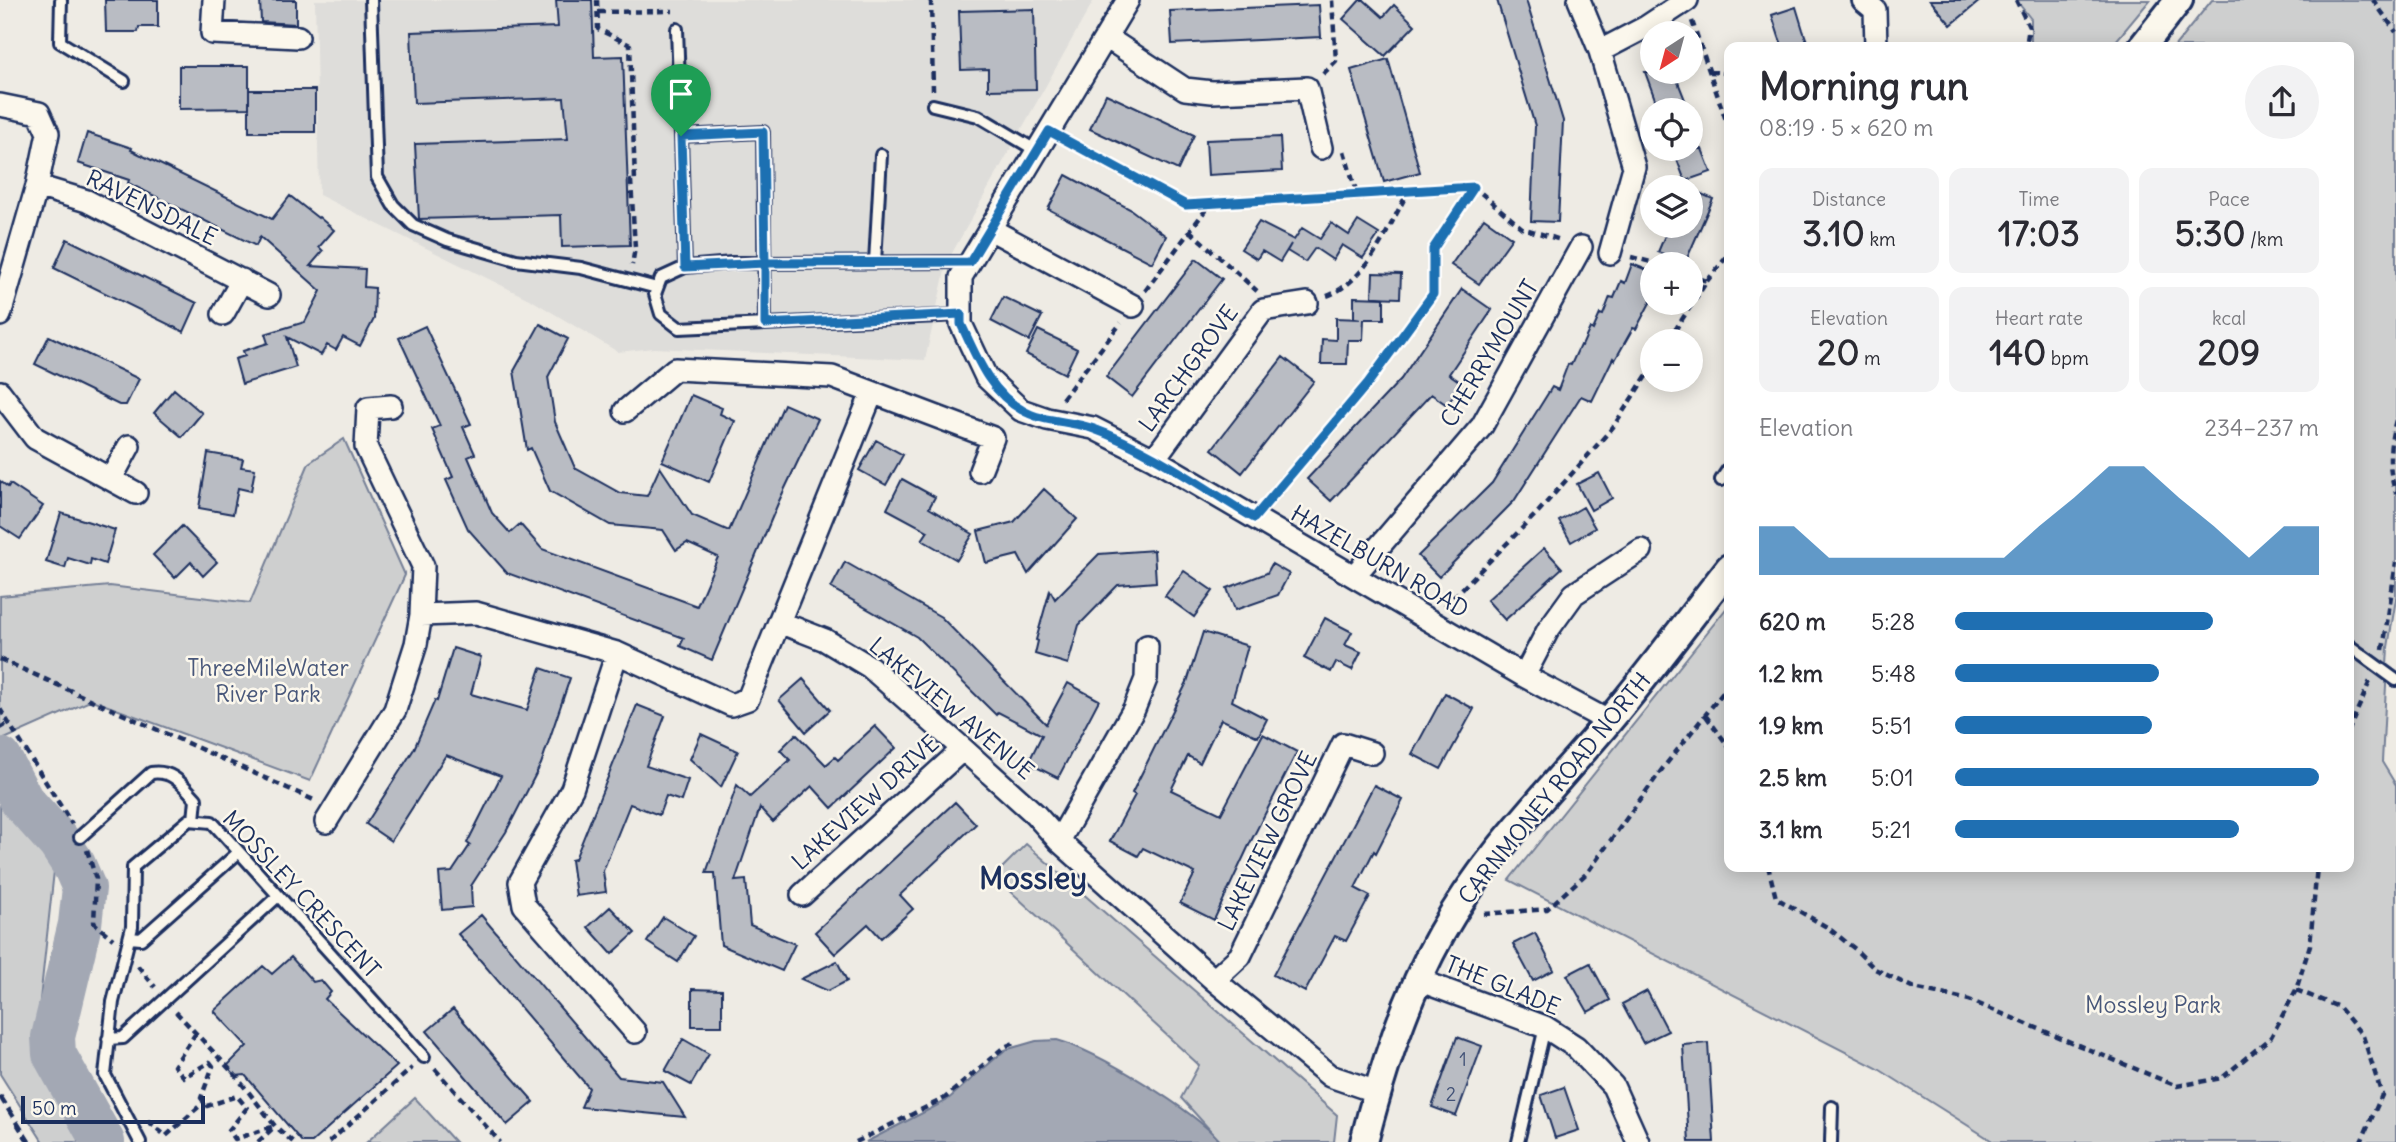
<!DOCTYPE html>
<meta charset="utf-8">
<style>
:root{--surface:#fff;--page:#f2f2f3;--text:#2b2b33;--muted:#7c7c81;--accent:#1f6fb2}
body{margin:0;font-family:Delius,sans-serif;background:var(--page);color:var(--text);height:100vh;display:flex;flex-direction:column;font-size:26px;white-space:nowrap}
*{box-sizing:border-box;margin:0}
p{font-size:23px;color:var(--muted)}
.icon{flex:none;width:38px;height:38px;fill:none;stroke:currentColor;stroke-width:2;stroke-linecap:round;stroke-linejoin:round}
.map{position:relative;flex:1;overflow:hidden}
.details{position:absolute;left:1724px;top:42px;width:630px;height:830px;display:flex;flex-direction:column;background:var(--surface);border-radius:14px;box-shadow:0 4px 18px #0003}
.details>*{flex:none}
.needle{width:46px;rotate:216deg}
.buttons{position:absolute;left:1640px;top:21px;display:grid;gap:14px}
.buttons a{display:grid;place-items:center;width:63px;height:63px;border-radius:50%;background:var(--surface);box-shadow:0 4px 18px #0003;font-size:35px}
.scale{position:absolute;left:21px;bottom:18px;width:184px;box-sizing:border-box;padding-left:7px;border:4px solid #1b2f5e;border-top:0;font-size:19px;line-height:24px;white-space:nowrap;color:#1b2f5e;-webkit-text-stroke:5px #fbf7ec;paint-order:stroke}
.pin{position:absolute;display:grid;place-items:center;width:60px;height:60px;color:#fff;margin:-72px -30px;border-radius:50% 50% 50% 0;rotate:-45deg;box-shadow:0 0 7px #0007}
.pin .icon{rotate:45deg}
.round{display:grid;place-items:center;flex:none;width:74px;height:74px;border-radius:37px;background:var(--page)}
.headline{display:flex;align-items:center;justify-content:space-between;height:119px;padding:0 35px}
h1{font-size:38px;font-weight:700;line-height:52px}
.figures{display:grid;grid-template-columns:repeat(3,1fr);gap:10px;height:119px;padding:7px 35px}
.figures div{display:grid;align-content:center;border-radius:14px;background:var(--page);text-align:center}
.figures b{font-size:35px;font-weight:700}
.figures small{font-size:19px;font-weight:400}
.figures p{font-size:19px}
.chart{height:196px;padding:14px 35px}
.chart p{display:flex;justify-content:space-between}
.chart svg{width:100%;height:126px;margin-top:7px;fill:var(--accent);opacity:.7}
ul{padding:0 35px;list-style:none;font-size:23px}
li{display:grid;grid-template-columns:112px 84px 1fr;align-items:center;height:52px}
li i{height:18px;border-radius:9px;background:var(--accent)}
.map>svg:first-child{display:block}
</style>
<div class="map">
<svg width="2396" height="1142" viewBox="0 0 2396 1142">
<rect width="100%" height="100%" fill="#eeebe4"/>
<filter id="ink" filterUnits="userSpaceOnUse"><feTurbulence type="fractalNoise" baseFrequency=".0143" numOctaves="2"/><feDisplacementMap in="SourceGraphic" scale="14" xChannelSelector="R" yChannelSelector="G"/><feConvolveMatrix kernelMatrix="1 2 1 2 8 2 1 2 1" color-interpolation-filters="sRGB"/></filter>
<g filter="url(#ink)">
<path fill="#deddda" d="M 315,0 L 1094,0 L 947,262 L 925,360 L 654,348 L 618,352 L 533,301 L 319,195 Z"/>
<path fill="#cecfcf" stroke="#747f96" stroke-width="2" d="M 2016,0 L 2150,0 L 2111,47 L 2031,47 L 2031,19 Z
M 2212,0 L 2396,0 L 2396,599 L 2388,647 L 2382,762 L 2396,785 L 2396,1142 L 1994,1142 L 1877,1068 L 1509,880 L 1729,605 L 1729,866 L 2348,866 L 2348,47 L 2174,47 Z
M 344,439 L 405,575 L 310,781 L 92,700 L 0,741 L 0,596 L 110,586 L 250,603 L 309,463 Z
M 0,777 L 54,871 L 35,1046 L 96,1142 L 43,1142 L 0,1074 Z
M 1026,844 L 1337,1115 L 1334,1142 L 1221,1142 L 1181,1098 L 1199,1065 L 994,876 Z
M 415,1098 L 455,1142 L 367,1142 Z"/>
<path fill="#a3a8b4" stroke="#6d7892" stroke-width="2" d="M 1057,1040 C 1099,1052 1192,1109 1221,1142 L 866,1142 L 946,1101 L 1005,1050 L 1036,1041 Z"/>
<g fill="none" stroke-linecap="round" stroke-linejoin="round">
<path stroke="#a3a8b4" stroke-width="44" d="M 0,759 L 22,801 L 59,842 L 74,865 L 84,888 L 80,924 L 53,1037 L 54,1054 L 103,1142"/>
</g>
<path fill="#b9bcc3" stroke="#1b2f5e" stroke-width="2" d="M 105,0 L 158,0 L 158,27 L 139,27 L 138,32 L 106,32 Z
M 260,0 L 296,0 L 296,24 L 261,22 Z
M 556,0 L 592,0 L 594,57 L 623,56 L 630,245 L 562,247 L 561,215 L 419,219 L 415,144 L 568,139 L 564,98 L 414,103 L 411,32 L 558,27 Z
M 1360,0 L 1364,0 L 1383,17 L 1394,5 L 1415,25 L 1385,56 L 1343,19 Z
M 1497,0 L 1526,0 L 1563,121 L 1558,222 L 1531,221 L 1535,126 Z
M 1930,0 L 1981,0 L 1951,25 Z
M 1319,5 L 1321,37 L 1172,44 L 1170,11 Z
M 1796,7 L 1803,30 L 1809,47 L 1783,47 L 1779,37 L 1772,15 Z
M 1034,9 L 1036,89 L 988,90 L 988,69 L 961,70 L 959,11 Z
M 1388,59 L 1420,172 L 1384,182 L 1351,70 Z
M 179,66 L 249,66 L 249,108 L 179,109 Z
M 1645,72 L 1674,72 L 1689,110 L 1659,110 Z
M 249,90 L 315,90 L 315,132 L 249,132 Z
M 1106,94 L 1194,135 L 1178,170 L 1090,129 Z
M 87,133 L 132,148 L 131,150 L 272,219 L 290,196 L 318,218 L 319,217 L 334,230 L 319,247 L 323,251 L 310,266 L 365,269 L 364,287 L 375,288 L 374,319 L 360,346 L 343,337 L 336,350 L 327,345 L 321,355 L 287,337 L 296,367 L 242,384 L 235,359 L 245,356 L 243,351 L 268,343 L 265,334 L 305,322 L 321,291 L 260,237 L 256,246 L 128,183 L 129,180 L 78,163 Z
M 1280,137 L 1282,171 L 1208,175 L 1206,140 Z
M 1673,149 L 1702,149 L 1711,172 L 1685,181 Z
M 1066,175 L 1130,209 L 1166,236 L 1152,263 L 1048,209 Z
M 1690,189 L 1713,199 L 1685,263 L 1658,252 L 1669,226 L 1690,226 Z
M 1484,218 L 1512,238 L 1479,284 L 1451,265 Z
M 1358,221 L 1379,234 L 1363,258 L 1342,245 L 1333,260 L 1315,248 L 1305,262 L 1287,251 L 1291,244 L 1280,262 L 1262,251 L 1257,259 L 1241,249 L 1259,222 L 1294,240 L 1302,228 L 1320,239 L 1331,223 L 1349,235 Z
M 67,239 L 197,303 L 184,332 L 54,268 Z
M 1196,259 L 1222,279 L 1132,397 L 1106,377 Z
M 1632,264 L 1652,272 L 1652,299 L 1636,329 L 1633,328 L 1615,360 L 1613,358 L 1592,401 L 1581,396 L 1514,501 L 1439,577 L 1418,556 L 1492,483 L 1552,387 L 1558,390 L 1568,364 L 1571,365 L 1580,345 L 1582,346 L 1590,328 L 1593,330 L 1600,314 L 1603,315 L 1610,297 L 1614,298 L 1621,281 L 1625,283 Z
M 1373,273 L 1401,274 L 1400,298 L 1372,297 Z
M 1462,289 L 1492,310 L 1449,374 L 1462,383 L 1447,405 L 1431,394 L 1331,501 L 1307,479 L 1401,379 Z
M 1003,297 L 1042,316 L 1029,341 L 991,321 Z
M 1354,297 L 1384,298 L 1384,319 L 1364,319 L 1363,340 L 1348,340 L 1347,364 L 1321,364 L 1322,339 L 1336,340 L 1336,318 L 1361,319 L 1354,318 Z
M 540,324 L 568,339 L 548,377 L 555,422 L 575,468 L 620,493 L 647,496 L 660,467 L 692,515 L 729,531 L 784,404 L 818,419 L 779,501 L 712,660 L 680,646 L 684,638 L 507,573 L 468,529 L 446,480 L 453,477 L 432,429 L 440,426 L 399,338 L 425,326 L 471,424 L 463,427 L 475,454 L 468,457 L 492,513 L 510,533 L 520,524 L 542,549 L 697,606 L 718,557 L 687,543 L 676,550 L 663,530 L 610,525 L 550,491 L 531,448 L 527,450 L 514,371 Z
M 1038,330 L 1077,349 L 1065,374 L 1026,354 Z
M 49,336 L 139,379 L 126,405 L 119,405 L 35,364 Z
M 1283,357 L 1314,381 L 1242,473 L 1212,449 Z
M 174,389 L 202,413 L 182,437 L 154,413 Z
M 691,395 L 722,408 L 720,414 L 735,421 L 709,482 L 662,461 Z
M 876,440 L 903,455 L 886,485 L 859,470 Z
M 208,453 L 243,459 L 241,467 L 255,469 L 251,491 L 238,488 L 233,514 L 199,508 Z
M 1599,473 L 1612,498 L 1591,510 L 1577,484 Z
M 902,479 L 935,497 L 929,508 L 973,534 L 957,560 L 922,540 L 928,531 L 887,509 Z
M 0,481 L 8,487 L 10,484 L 43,506 L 20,539 L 0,526 Z
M 1044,489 L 1077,519 L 1028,574 L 1018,555 L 986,563 L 978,531 L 1014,522 Z
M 1583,507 L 1595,528 L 1571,542 L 1559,521 Z
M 61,513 L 115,530 L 105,564 L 91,559 L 90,565 L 68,558 L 65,568 L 46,562 Z
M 182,526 L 217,562 L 203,576 L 191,562 L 175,578 L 153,555 Z
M 1544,548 L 1562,568 L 1505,620 L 1487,600 Z
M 1154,550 L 1156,582 L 1118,585 L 1079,625 L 1068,664 L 1035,654 L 1038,641 L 1036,640 L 1050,590 L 1055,599 L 1099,554 Z
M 845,562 L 941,617 L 1046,724 L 1068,683 L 1099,700 L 1058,778 L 1028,763 L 1042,735 L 998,712 L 996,715 L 917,637 L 831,588 Z
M 1272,564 L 1289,574 L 1278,595 L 1235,610 L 1227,588 L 1267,573 Z
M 1184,571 L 1213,591 L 1194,617 L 1165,596 Z
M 1325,618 L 1352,632 L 1345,645 L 1361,652 L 1352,670 L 1336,662 L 1331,672 L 1304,658 Z
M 1203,632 L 1248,646 L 1232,701 L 1267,719 L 1258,737 L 1221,719 L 1200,763 L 1188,756 L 1171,790 L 1221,814 L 1263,734 L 1297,752 L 1251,841 L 1214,920 L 1180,903 L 1195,873 L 1143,848 L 1138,856 L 1110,841 L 1135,795 L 1132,793 L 1187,682 Z
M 453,648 L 481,657 L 471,694 L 527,710 L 541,668 L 570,678 L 541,764 L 506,832 L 471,886 L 472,907 L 442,910 L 439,873 L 452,872 L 470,845 L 467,843 L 501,776 L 446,755 L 391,841 L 366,824 L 414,749 L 435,700 L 437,701 Z
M 803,679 L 830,710 L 806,732 L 779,700 Z
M 1445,693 L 1474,709 L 1441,769 L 1412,754 Z
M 637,705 L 665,716 L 646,766 L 688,780 L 681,801 L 666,796 L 659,815 L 630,804 L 603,871 L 606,892 L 576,896 L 571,860 L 575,859 Z
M 875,726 L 896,748 L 832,808 L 812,786 L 773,822 L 760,808 L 735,881 L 746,880 L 750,925 L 795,944 L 782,971 L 721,945 L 715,873 L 706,873 L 737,785 L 750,797 L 790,760 L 780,750 L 796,734 L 826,765 L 835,757 L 838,760 Z
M 701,734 L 738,751 L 721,787 L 690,759 Z
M 1374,785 L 1403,800 L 1376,853 L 1374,851 L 1355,888 L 1370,896 L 1346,941 L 1335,936 L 1305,992 L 1273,975 Z
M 955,802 L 976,824 L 900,895 L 913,909 L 881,938 L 868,924 L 835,954 L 815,932 Z
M 610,907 L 635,933 L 612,954 L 588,927 Z
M 481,915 L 619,1077 L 663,1082 L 685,1117 L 581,1107 L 589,1088 L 458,934 Z
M 663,917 L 694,936 L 678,962 L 647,942 Z
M 1535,933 L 1554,970 L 1533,981 L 1513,944 Z
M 291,957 L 313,982 L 321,980 L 331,992 L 325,999 L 397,1066 L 312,1142 L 302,1142 L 245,1075 L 236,1076 L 227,1066 L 247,1046 L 214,1011 L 263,966 L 272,974 Z
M 837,961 L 847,981 L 828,991 L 801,979 Z
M 1590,963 L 1610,1000 L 1588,1012 L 1567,975 Z
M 692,989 L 722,990 L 722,1026 L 692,1026 Z
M 1647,991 L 1668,1031 L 1643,1043 L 1622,1004 Z
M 453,1009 L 534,1102 L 507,1125 L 427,1031 Z
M 1457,1037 L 1482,1046 L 1456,1116 L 1432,1107 Z
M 683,1039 L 709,1054 L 691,1085 L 665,1071 Z
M 1708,1043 L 1714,1142 L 1689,1142 L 1683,1045 Z
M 1564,1087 L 1579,1130 L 1555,1138 L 1541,1095 Z"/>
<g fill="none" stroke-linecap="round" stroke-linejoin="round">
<g stroke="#1b2f5e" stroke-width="16">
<path id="service" d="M 61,0 L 60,42 L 124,81
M 371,0 L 377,177 L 393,205 L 413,225 L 447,240 L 516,260 L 581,268 L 657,288
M 677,29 L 681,136
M 933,105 L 978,116 L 1037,151
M 875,262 L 881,155
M 685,267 L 681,136 L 763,132 L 765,324
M 961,315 L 679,328 L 661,314 L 655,294 L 661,278 L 685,267 L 732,263 L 970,262
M 1721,480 L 1729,468
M 2348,645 L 2396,680
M 80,837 L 151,773 C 173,770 182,784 196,799 L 194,820
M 130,938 L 141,939 L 239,852
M 108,1039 L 123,1038 L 278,896
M 140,1142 L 105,1075 L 113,1002 L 132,927 L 133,867 L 189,820 L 212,822 L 424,1057
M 1518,1142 L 1545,1027
M 1831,1142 L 1832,1107"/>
</g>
<g stroke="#1b2f5e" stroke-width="26">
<path id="minor" d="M 214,0 L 212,33 L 298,37
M 1128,0 L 961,277 L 961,324 L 986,377 L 1021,410 L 1047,419 L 1093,428 L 1154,459 L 1524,676 L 1608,721
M 1579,0 L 1600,51 L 1634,167 L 1610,253
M 1863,0 L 1875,10 L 1876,47
M 1106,37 L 1185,89 L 1212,92 L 1307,88 L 1321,148
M 1600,51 L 1646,27 L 1687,0
M 0,105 L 39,113 L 48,133 L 37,186 L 0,315
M 37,186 L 87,201 L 269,295
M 990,229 L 1133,306
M 223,314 L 242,280
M 0,392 L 35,438 L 136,493
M 625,411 L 675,369 L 832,377 L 993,438 L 980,471
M 1154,459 L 1263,310 L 1307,303
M 111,479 L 129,446
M 1354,576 L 1482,426 L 1581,247
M 421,615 L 476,613 L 617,653 L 731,705 L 748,699 L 779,622 L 825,640 L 870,667 L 963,749 L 1035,814 L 1059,841 L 1214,980 L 1330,1076 L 1377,1092
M 779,622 L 872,393
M 617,653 L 572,789 L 520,882 L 524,905 L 635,1032
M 1524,676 L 1548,630 L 1574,594 L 1641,550
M 326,822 L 395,710 L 416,644 L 421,615 L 423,566 L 366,447 L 368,408 L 391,406
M 1059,841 L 1134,709 L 1146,679 L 1147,646
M 802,895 L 963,749
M 1214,980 L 1240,956 L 1343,744 L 1372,753
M 1418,980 L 1545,1027 L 1576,1047 L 1613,1086 L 1638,1142"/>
</g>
<g stroke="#1b2f5e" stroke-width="32">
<path id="tertiary" d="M 2142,47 L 2179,0
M 1364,1142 C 1382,1071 1405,998 1441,934 C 1485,855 1550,791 1608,722 C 1650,672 1689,619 1729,568"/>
</g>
<path stroke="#1b2f5e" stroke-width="4.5" stroke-dasharray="7 5" stroke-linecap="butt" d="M 597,0 L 598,29 L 630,45 L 635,181 L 631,181 L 635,248 L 632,265
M 931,0 L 933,90
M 2016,0 L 2029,27 L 2026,47
M 2373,0 L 2396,32
M 598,12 L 673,11
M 1692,21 L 1729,129
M 1710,72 L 1729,73
M 1323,74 L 1336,61 L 1332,0
M 1068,142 L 1186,205 L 1474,187 L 1522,228 L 1561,240
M 1344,151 L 1357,194
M 1190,231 L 1257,291
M 1631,257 L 1659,264
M 1707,281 L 1729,254
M 1145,291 L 1210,204
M 1327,296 C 1368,280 1388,228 1408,192
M 1668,341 L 1707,281 L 1690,275
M 1062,399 L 1121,323
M 2396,420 C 2389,445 2387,468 2396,493
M 1268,501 L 1368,383 L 1433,294 L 1433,249 L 1474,187
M 1445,606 L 1539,511 L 1613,427 L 1652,367
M 2383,650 L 2396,562
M 0,659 L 316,801
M 0,709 L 72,824
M 1706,716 L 1729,747
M 0,728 L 9,722
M 2348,732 L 2370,681
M 87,850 L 96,879 L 94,923 L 113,939
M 1768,866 L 1776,898 L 1827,927 L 1855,949 L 1875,969 L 1914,988 L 1969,1000 L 2177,1086 L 2222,1078 L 2271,1037 L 2296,990 L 2310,945 L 2317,866
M 1484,914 L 1547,909 L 1587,873 L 1663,768 L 1729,685
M 138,966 L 155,987
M 2296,990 L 2339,1007 L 2363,1036 L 2382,1095 L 2361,1142
M 176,1012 L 236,1076 L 275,1126 L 293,1142
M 196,1033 L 174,1066 L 184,1077 L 210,1062 L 213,1066 L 201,1098 L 207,1106 L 237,1096 L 247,1108 L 229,1130 L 235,1139 L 275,1126
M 435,1069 L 500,1142
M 148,1121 L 166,1136 L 204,1102
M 258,1142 L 272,1129
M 329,1142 L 412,1068
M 856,1142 L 945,1098 L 1004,1047 L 1014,1043"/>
<use href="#service" stroke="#fbf7ec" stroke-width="10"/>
<use href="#minor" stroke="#fbf7ec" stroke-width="21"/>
<use href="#tertiary" stroke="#fbf7ec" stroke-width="26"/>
<path stroke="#1b2f5e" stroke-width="5" stroke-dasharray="10 5" stroke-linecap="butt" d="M 0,1096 L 29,1142"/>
</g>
</g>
<g fill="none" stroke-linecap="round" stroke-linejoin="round" filter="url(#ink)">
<g stroke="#fff" stroke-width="14">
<path id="route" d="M 681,136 L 685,267 L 765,263 L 765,324 L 961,314 L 961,324 C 976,355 989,392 1022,410 C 1044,423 1071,420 1094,429 C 1148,448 1205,489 1254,518 L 1368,383 L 1433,294 L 1433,249 L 1474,187 L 1186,205 L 1049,131 L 970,262 L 765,263 L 763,132 L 681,136"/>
</g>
<use href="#route" stroke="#1f6fb2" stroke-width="9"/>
</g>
<g text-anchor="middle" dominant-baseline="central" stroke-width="5" stroke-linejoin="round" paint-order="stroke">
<g font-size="19" fill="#425277">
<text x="1463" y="1059">1</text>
<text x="1451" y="1094">2</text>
</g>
<g font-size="23" fill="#1b2f5e" stroke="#fbf7ec">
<text transform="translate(152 207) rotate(26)">RAVENSDALE</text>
<text transform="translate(1489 353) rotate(-59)">CHERRYMOUNT</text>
<text transform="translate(1188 368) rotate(-54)">LARCHGROVE</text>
<text transform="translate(1380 561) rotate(30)">HAZELBURN ROAD</text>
<text transform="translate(952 708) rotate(40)">LAKEVIEW AVENUE</text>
<text transform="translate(1554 788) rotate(-51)">CARNMONEY ROAD NORTH</text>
<text transform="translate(865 802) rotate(-42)">LAKEVIEW DRIVE</text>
<text transform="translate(1267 841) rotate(-64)">LAKEVIEW GROVE</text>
<text transform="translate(302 894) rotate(47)">MOSSLEY CRESCENT</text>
<text transform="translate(1503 985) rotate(22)">THE GLADE</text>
</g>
<g font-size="23" fill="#48577a" stroke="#fbf7ec">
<text x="268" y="667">ThreeMileWater<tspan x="268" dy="26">River Park</tspan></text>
<text x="2153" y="1004">Mossley Park</text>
</g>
<g font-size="30" font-weight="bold" fill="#1b2f5e" stroke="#fbf7ec">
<text x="1033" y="878">Mossley</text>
</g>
</g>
</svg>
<div class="buttons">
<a><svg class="needle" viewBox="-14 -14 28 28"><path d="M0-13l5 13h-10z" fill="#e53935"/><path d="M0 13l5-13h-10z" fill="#7c7c81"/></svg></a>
<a><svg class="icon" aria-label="locate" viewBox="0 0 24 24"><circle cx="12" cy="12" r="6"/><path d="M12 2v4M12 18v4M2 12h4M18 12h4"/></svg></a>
<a><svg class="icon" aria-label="layers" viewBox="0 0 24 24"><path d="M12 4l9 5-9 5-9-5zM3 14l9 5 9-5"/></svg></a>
<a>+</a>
<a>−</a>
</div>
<div class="scale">50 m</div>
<div class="pin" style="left:681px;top:136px;background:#1e9e55"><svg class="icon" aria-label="arrive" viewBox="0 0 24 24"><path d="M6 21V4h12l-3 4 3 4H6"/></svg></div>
<section class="details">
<div class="headline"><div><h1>Morning run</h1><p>08:19 · 5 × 620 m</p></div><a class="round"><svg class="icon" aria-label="share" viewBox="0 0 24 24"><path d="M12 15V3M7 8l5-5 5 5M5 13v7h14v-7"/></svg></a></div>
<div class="figures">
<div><p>Distance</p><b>3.10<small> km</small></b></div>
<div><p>Time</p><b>17:03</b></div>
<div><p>Pace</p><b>5:30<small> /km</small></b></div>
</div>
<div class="figures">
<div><p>Elevation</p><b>20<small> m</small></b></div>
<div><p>Heart rate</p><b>140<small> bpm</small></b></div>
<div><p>kcal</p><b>209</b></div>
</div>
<div class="chart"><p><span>Elevation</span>234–237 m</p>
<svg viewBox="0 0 160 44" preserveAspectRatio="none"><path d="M0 44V27L10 27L20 38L30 38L40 38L50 38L60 38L70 38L80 27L90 17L100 6L110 6L120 17L130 27L140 38L150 27L160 27V44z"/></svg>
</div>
<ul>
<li><b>620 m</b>5:28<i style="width:71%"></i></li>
<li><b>1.2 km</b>5:48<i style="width:56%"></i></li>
<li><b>1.9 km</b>5:51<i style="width:54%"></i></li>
<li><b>2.5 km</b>5:01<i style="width:100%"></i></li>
<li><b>3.1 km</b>5:21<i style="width:78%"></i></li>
</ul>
</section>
</div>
